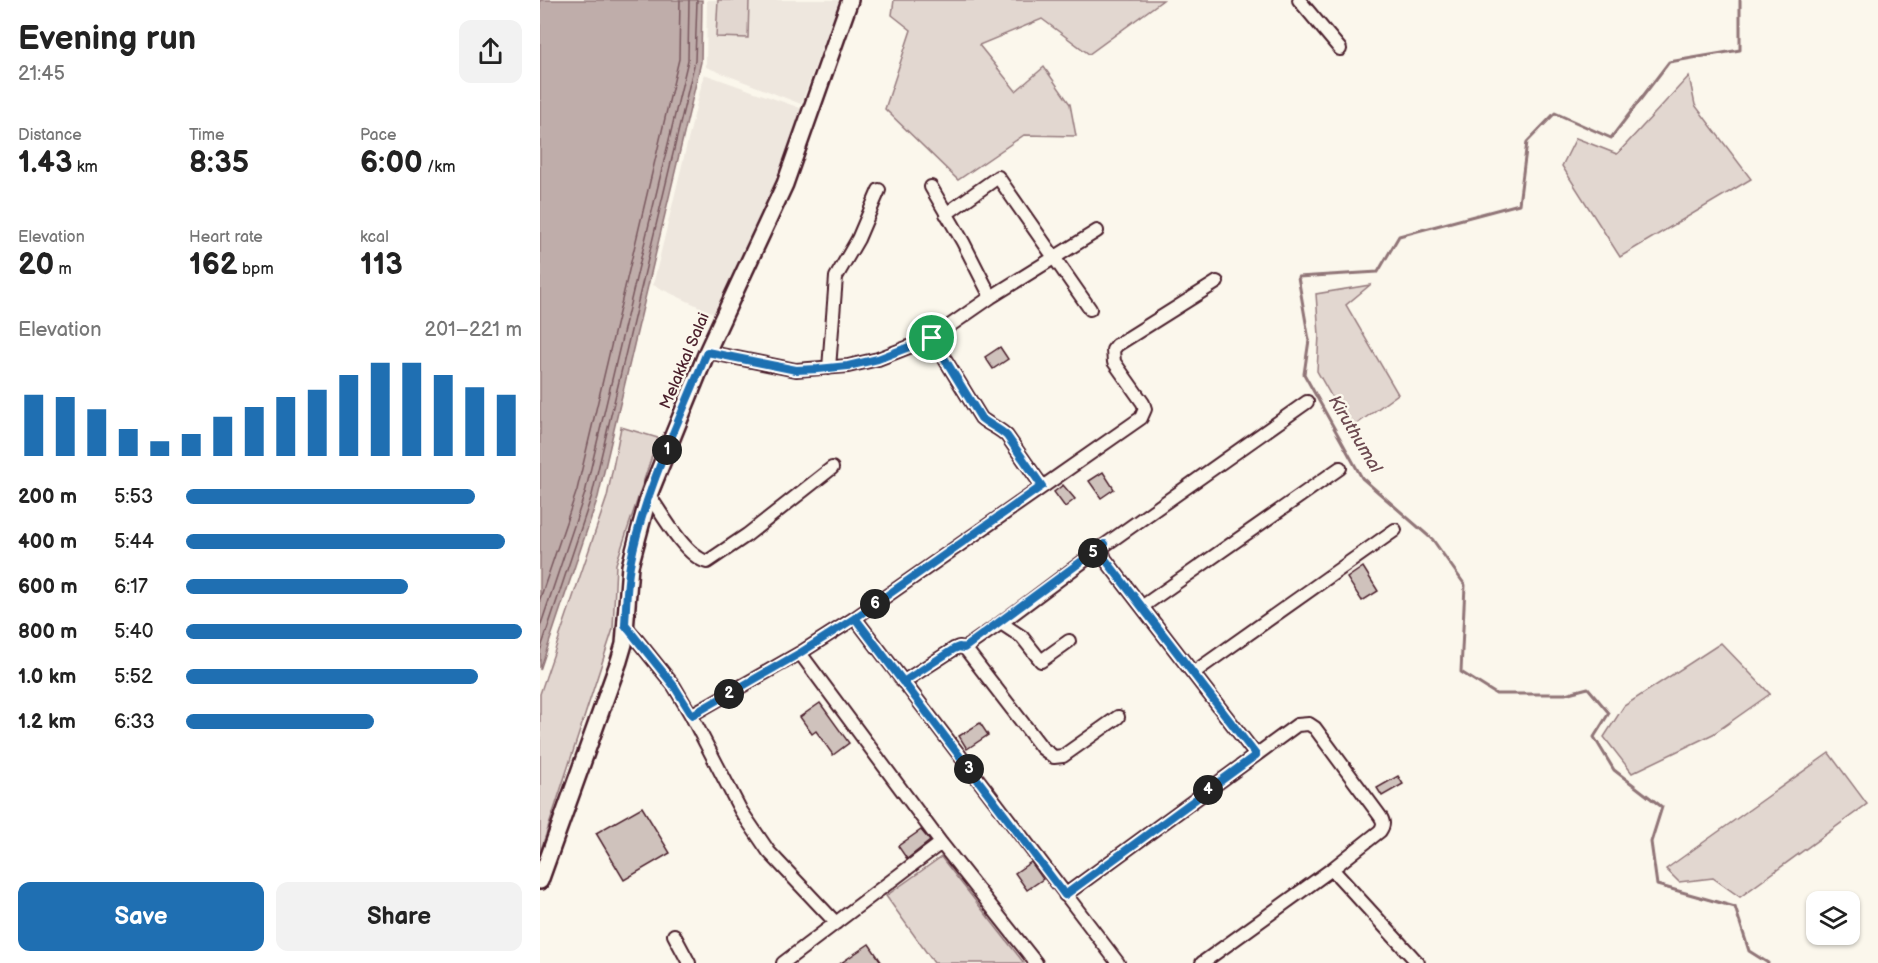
<!DOCTYPE html>
<meta charset="utf-8">
<style>
:root{--surface:#fff;--page:#f2f2f2;--text:#222;--muted:#767676;--accent:#1f6fb2}
body{margin:0;font-family:"Balsamiq Sans",sans-serif;background:var(--page);color:var(--text);height:100vh;display:flex;flex-direction:column;font-size:22px;white-space:nowrap}
*{box-sizing:border-box;margin:0}
p{font-size:20px;color:var(--muted)}
.icon{flex:none;width:33px;height:33px;fill:none;stroke:currentColor;stroke-width:2;stroke-linecap:round;stroke-linejoin:round}
.map{position:relative;flex:1;overflow:hidden}
.details{display:flex;flex-direction:column;background:var(--surface);width:540px}
.details>*{flex:none}
.tools{position:absolute;left:1266px;top:891px;display:grid;gap:12px}
.tools a{display:grid;place-items:center;width:54px;height:54px;border-radius:12px;background:var(--surface);box-shadow:0 2px 4px #0004;font-size:30px}
.pin{position:absolute;display:grid;place-items:center;width:51px;height:51px;color:#fff;margin:-26px;border:3px solid #fff;border-radius:50%;box-shadow:0 2px 6px #0007}
.km{position:absolute;width:30px;height:30px;margin:-15px;border-radius:50%;background:#222;color:#fff;font-size:16px;line-height:30px;text-align:center}
.round{display:grid;place-items:center;flex:none;width:63px;height:63px;border-radius:12px;background:var(--page)}
.summary{display:flex;align-items:center;justify-content:space-between;height:102px;padding:0 18px}
h1{font-size:33px;font-weight:600;line-height:45px}
.figures{display:grid;grid-template-columns:repeat(3,1fr);gap:9px;height:102px;padding:6px 18px}
.figures div{display:grid;align-content:center}
.figures b{font-size:30px;font-weight:600}
.figures small{font-size:16px;font-weight:400}
.figures p{font-size:16px}
.chart{height:168px;padding:12px 18px}
.chart p{display:flex;justify-content:space-between}
.chart svg{width:100%;height:108px;margin-top:6px;stroke:var(--accent);stroke-width:6}
.action{display:flex;gap:12px;margin-top:auto;padding:12px 18px}
.action a{flex:1;height:69px;border-radius:12px;background:var(--accent);color:#fff;font-size:24px;font-weight:600;line-height:69px;text-align:center}
.action a+a{background:var(--page);color:var(--text)}
ul{padding:0 18px;list-style:none;font-size:20px}
li{display:grid;grid-template-columns:96px 72px 1fr;align-items:center;height:45px}
li i{height:15px;border-radius:8px;background:var(--accent)}
main{display:flex;flex:1;min-height:0}
.map>svg:first-child{display:block}
</style>
<main>
<section class="details">
<div class="summary"><div><h1>Evening run</h1><p>21:45</p></div><a class="round"><svg class="icon" aria-label="share" viewBox="0 0 24 24"><path d="M12 15V3M7 8l5-5 5 5M5 13v7h14v-7"/></svg></a></div>
<div class="figures">
<div><p>Distance</p><b>1.43<small> km</small></b></div>
<div><p>Time</p><b>8:35</b></div>
<div><p>Pace</p><b>6:00<small> /km</small></b></div>
</div>
<div class="figures">
<div><p>Elevation</p><b>20<small> m</small></b></div>
<div><p>Heart rate</p><b>162<small> bpm</small></b></div>
<div><p>kcal</p><b>113</b></div>
</div>
<div class="chart"><p><span>Elevation</span>201–221 m</p>
<svg viewBox="0 0 160 44" preserveAspectRatio="none"><path d="M5 44V19M15 44V20M25 44V25M35 44V33M45 44V38M55 44V35M65 44V28M75 44V24M85 44V20M95 44V17M105 44V11M115 44V6M125 44V6M135 44V11M145 44V16M155 44V19"/></svg>
</div>
<ul>
<li><b>200 m</b>5:53<i style="width:86%"></i></li>
<li><b>400 m</b>5:44<i style="width:95%"></i></li>
<li><b>600 m</b>6:17<i style="width:66%"></i></li>
<li><b>800 m</b>5:40<i style="width:100%"></i></li>
<li><b>1.0 km</b>5:52<i style="width:87%"></i></li>
<li><b>1.2 km</b>6:33<i style="width:56%"></i></li>
</ul>
<div class="action"><a>Save</a><a>Share</a></div>
</section>
<div class="map">
<svg width="1338" height="963" viewBox="0 0 1338 963">
<rect width="100%" height="100%" fill="#fbf7ec"/>
<filter id="ink" filterUnits="userSpaceOnUse"><feTurbulence type="fractalNoise" baseFrequency=".0167" numOctaves="2"/><feDisplacementMap in="SourceGraphic" scale="12" xChannelSelector="R" yChannelSelector="G"/><feConvolveMatrix kernelMatrix="1 2 1 2 8 2 1 2 1" color-interpolation-filters="sRGB"/></filter>
<g filter="url(#ink)">
<path fill="#eee7de" d="M 167,0 L 300,0 L 261,104 L 166,67 Z
M 164,74 L 263,109 L 234,187 L 175,314 L 113,285 Z"/>
<path fill="#e2d7d0" stroke="#967b7e" stroke-width="1.5" d="M 178,0 L 209,0 L 208,38 L 176,37 Z
M 354,0 L 623,0 L 549,54 L 502,19 L 439,45 L 476,91 L 504,67 L 530,104 L 536,136 L 484,135 L 418,180 L 345,109 L 371,30 L 352,15 Z
M 1149,76 L 1155,105 L 1211,179 L 1080,257 L 1022,166 L 1036,138 L 1077,154 Z
M 830,285 L 806,305 L 858,394 L 810,429 L 777,371 L 779,335 L 776,294 Z
M 81,427 L 118,438 L 76,564 L 73,629 L 0,853 L 0,694 L 67,497 Z
M 1181,643 L 1230,694 L 1173,734 L 1092,773 L 1064,737 L 1084,706 Z
M 1289,753 L 1327,804 L 1200,897 L 1173,878 L 1139,882 L 1126,869 Z
M 401,857 L 484,963 L 394,963 L 346,896 Z"/>
<path fill="#bfadaa" stroke="#907477" stroke-width="1.5" d="M 0,0 L 162,0 L 161,62 L 58,497 L 0,670 Z"/>
<g fill="none" stroke-linecap="round" stroke-linejoin="round">
<path stroke="#79585e" stroke-width="1.5" d="M 0,599 L 37,490 L 139,59 L 140,0
M 0,627 L 45,493 L 148,60 L 149,0
M 0,651 L 52,495 L 155,61 L 157,0"/>
<path stroke="#907477" stroke-width="3" d="M 1200,0 L 1200,50 L 1129,62 L 1071,138 L 1015,113 L 987,142 L 979,204 L 859,236 L 838,272 L 758,277 L 769,340 L 764,374 L 822,478 L 893,540 L 925,585 L 921,672 L 956,694 L 1025,694 L 1048,688 L 1069,713 L 1054,737 L 1074,770 L 1122,807 L 1111,842 L 1117,885 L 1195,907 L 1209,951 L 1228,963"/>
</g>
<path fill="#cfc2bc" stroke="#4a1f2b" stroke-width="1.5" d="M 460,347 L 468,359 L 453,369 L 445,357 Z
M 563,472 L 574,489 L 561,498 L 549,481 Z
M 523,485 L 535,499 L 525,507 L 514,492 Z
M 823,567 L 838,591 L 822,601 L 807,578 Z
M 280,703 L 309,743 L 293,755 L 276,731 L 272,734 L 260,717 Z
M 440,723 L 448,735 L 427,749 L 419,736 Z
M 858,776 L 863,784 L 842,796 L 837,788 Z
M 102,807 L 130,853 L 84,880 L 56,833 Z
M 381,830 L 390,841 L 367,859 L 358,846 Z
M 491,862 L 503,879 L 487,890 L 475,873 Z
M 329,944 L 342,963 L 301,963 Z"/>
<g fill="none" stroke-linecap="round" stroke-linejoin="round">
<g stroke="#4a1f2b" stroke-width="16">
<path id="minor" d="M 759,0 L 800,49
M 391,187 L 423,242 L 451,297
M 406,214 L 458,177 L 550,309
M 392,338 L 441,418 C 449,425 459,428 467,436 L 502,486
M 167,352 L 256,370 L 308,366 L 338,359 L 392,338 L 451,297 L 557,231
M 289,368 L 296,277 L 318,239 L 339,190
M 109,495 C 122,514 145,556 167,562 L 207,535 L 292,468
M 603,606 L 800,468
M 315,618 L 578,963
M 461,623 L 565,545
M 85,625 L 134,686 L 151,715 L 260,653 L 315,618 L 601,418 L 605,409 L 603,403 L 574,362 L 573,350 L 577,345 L 677,282
M 425,648 L 461,623 L 482,637 L 501,661 L 529,641
M 260,653 L 401,843 L 496,963
M 653,673 L 855,530
M 363,682 L 414,649 L 419,647 L 425,648 L 502,748 L 514,757 L 523,756 L 578,717
M 151,715 L 201,811 L 229,852 L 296,923
M 792,869 L 878,963
M 525,895 L 716,755 L 565,559 L 562,550 L 565,545 L 767,402
M 134,935 L 149,963
M 243,963 L 401,843
M 662,963 L 792,869 L 840,831 C 844,825 844,822 840,816 L 775,728 L 769,724 L 757,725 L 716,755"/>
</g>
<g stroke="#4a1f2b" stroke-width="20">
<path id="major" d="M 0,881 L 79,661 L 84,644 L 90,566 L 109,495 L 167,352 L 245,184 L 310,0"/>
</g>
<use href="#minor" stroke="#fbf7ec" stroke-width="12"/>
<use href="#major" stroke="#fbf7ec" stroke-width="15"/>
</g>
</g>
<g fill="none" stroke-linecap="round" stroke-linejoin="round" filter="url(#ink)">
<g stroke="#fff" stroke-width="12">
<path id="route" d="M 392,338 L 338,359 L 308,366 L 278,369 L 256,370 L 167,352 C 139,422 104,491 90,565 C 87,584 86,605 85,625 L 134,686 L 152,715 L 260,653 L 315,618 L 525,895 L 716,755 L 565,559 L 562,549 L 565,544 L 424,648 L 419,647 L 414,649 L 363,682 L 315,618 L 502,486 L 467,436 C 459,428 449,425 441,418 L 392,338"/>
</g>
<use href="#route" stroke="#1f6fb2" stroke-width="8"/>
</g>
<g text-anchor="middle" dominant-baseline="central" stroke-width="5" stroke-linejoin="round" paint-order="stroke">
<g font-size="16" fill="#4a1f2b" stroke="#fbf7ec">
<text transform="translate(145 361) rotate(-67)">Melakkal Salai</text>
</g>
<g font-size="18" font-style="italic" fill="#6d4a51" stroke="#fbf7ec">
<text transform="translate(815 434) rotate(59)">Kiruthumal</text>
</g>
</g>
</svg>
<div class="tools">
<a><svg class="icon" aria-label="layers" viewBox="0 0 24 24"><path d="M12 4l9 5-9 5-9-5zM3 14l9 5 9-5"/></svg></a>
</div>
<div class="pin" style="left:392px;top:338px;background:#1e9e55"><svg class="icon" aria-label="arrive" viewBox="0 0 24 24"><path d="M6 21V4h12l-3 4 3 4H6"/></svg></div>
<b class="km" style="left:127px;top:450px">1</b>
<b class="km" style="left:189px;top:694px">2</b>
<b class="km" style="left:429px;top:769px">3</b>
<b class="km" style="left:668px;top:790px">4</b>
<b class="km" style="left:553px;top:553px">5</b>
<b class="km" style="left:335px;top:604px">6</b>
</div>
</main>
